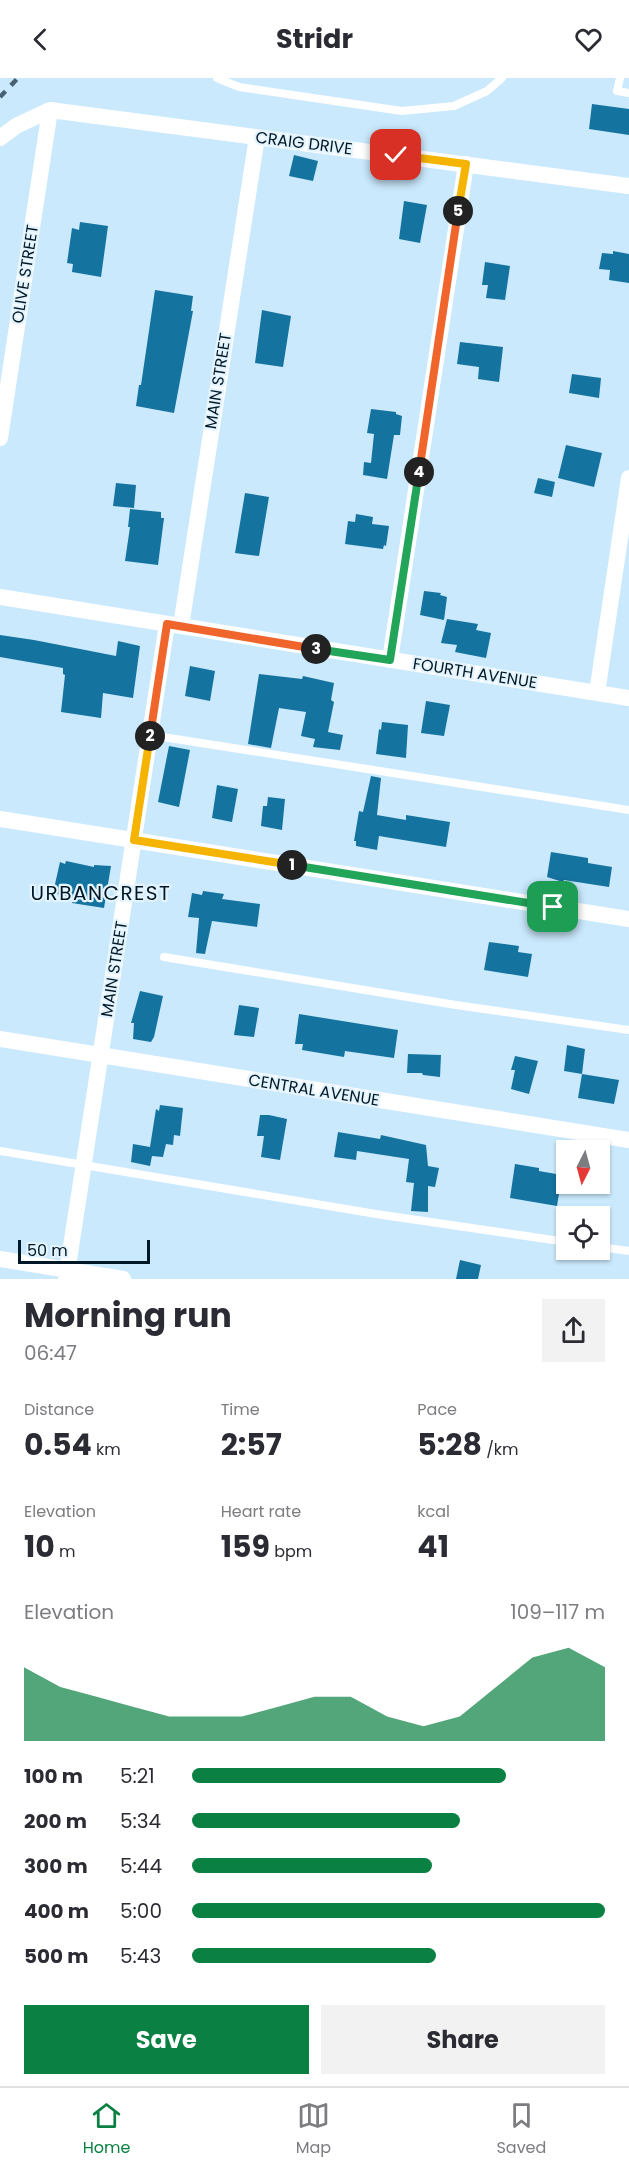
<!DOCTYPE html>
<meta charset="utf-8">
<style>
:root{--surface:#fff;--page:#f2f2f3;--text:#2b2b33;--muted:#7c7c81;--line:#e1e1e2;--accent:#0b8043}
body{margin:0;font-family:Poppins,sans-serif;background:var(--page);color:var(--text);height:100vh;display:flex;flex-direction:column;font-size:22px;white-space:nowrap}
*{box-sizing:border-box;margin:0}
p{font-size:20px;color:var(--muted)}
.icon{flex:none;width:33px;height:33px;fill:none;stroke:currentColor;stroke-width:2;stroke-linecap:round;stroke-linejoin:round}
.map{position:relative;height:1201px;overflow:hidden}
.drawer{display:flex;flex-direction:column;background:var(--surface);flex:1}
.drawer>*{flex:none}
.needle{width:39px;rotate:186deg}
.controls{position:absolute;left:556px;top:1062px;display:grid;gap:12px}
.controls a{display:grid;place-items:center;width:54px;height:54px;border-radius:0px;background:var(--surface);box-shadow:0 2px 4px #0004;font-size:30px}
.scale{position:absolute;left:18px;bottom:15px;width:132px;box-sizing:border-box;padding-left:6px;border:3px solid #001826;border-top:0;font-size:16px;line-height:21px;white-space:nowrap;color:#001826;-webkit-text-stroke:4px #e4f4fe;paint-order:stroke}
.pin{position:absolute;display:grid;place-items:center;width:51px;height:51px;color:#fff;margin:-26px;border-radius:12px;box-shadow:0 3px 9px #0006}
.km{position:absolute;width:30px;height:30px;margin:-15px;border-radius:50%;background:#222;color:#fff;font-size:16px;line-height:30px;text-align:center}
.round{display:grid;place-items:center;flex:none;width:63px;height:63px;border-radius:0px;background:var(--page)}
.overview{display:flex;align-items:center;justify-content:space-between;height:102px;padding:0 24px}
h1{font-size:33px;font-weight:700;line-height:45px}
.metrics{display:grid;grid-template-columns:repeat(3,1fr);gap:9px;height:102px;padding:6px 24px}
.metrics div{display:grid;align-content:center}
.metrics b{font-size:30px;font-weight:700}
.metrics small{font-size:16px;font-weight:400}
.metrics p{font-size:16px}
.chart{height:168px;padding:12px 24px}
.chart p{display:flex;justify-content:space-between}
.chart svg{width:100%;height:108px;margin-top:6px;fill:var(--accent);opacity:.7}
.action{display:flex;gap:12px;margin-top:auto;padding:12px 24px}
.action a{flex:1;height:69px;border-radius:0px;background:var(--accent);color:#fff;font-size:24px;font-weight:700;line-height:69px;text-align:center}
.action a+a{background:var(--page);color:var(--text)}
ul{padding:0 24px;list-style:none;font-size:20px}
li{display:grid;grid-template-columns:96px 72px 1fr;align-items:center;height:45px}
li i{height:15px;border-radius:8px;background:var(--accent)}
header{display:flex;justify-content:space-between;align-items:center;height:78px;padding:0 24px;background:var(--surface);font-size:27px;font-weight:700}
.tabs{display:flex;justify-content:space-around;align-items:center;height:84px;border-top:2px solid var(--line);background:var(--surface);font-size:16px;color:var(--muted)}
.tabs a{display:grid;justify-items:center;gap:3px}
.tabs .selected{color:var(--accent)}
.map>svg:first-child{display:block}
</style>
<header><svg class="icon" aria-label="back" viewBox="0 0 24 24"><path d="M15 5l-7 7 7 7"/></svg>Stridr<svg class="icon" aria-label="heart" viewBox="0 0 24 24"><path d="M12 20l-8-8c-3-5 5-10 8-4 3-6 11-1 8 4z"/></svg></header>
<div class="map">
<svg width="629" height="1201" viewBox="0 0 629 1201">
<rect width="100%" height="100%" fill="#cae9fd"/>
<path fill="#1573a0" d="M 592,26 L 629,31 L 629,57 L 589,51 Z
M 294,77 L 318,83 L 313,103 L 289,98 Z
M 404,123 L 427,127 L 420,165 L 399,161 Z
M 80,144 L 108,148 L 101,199 L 72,194 L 73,186 L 67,185 L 72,150 L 79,152 Z
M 613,173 L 629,176 L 629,205 L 609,202 L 610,192 L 599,191 L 602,175 L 613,176 Z
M 485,184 L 510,188 L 505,222 L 486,220 L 488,207 L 482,207 Z
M 155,212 L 193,218 L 191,233 L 193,233 L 174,335 L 136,328 L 139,307 L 141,307 Z
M 262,232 L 291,238 L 283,289 L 255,285 Z
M 460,264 L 503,269 L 499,304 L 478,301 L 479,289 L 457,286 Z
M 572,296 L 601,300 L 599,320 L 569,315 Z
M 371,331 L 396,334 L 396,336 L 402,338 L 400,357 L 394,357 L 387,401 L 363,397 L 364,384 L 371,385 L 374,356 L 367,355 Z
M 566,367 L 602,375 L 594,409 L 558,400 Z
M 538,400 L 555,404 L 552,419 L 534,415 Z
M 116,405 L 136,407 L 134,430 L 113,428 Z
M 245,415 L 269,419 L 259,478 L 235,475 Z
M 130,431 L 161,434 L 161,440 L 164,440 L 158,487 L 125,483 L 130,449 L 128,449 Z
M 356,436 L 373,439 L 372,446 L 389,448 L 386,468 L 384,467 L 383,471 L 345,466 L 348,443 L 355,444 Z
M 424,513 L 441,515 L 440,517 L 447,519 L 444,542 L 420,537 Z
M 447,541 L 478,546 L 476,552 L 491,555 L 486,580 L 455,574 L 457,567 L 441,565 Z
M 0,557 L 34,562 L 116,578 L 118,563 L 140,568 L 133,620 L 103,615 L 101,640 L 61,634 L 65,597 L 63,596 L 63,590 L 0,579 Z
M 190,588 L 215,593 L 210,623 L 185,618 Z
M 259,596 L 302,601 L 303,598 L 334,605 L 331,622 L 334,624 L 328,654 L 343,657 L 340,672 L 313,669 L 315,661 L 301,658 L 306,634 L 279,630 L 271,670 L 248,666 Z
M 426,623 L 450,627 L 444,658 L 421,655 Z
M 382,644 L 408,647 L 406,680 L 376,676 L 379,651 L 381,652 Z
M 169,668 L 190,672 L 179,729 L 158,724 Z
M 371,698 L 381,700 L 377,737 L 406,742 L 406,737 L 450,744 L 446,769 L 379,758 L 377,772 L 356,768 L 356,763 L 354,763 L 359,733 L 363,734 Z
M 217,707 L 238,711 L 232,744 L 212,740 Z
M 268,719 L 285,721 L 282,752 L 261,748 L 263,728 L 267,728 Z
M 551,774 L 588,780 L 588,785 L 612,789 L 609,809 L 564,802 L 563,804 L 547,799 Z
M 66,783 L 94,789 L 94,787 L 111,788 L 104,830 L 72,825 L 74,820 L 53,815 L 60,784 L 65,786 Z
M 203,813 L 224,816 L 222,821 L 260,826 L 257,849 L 212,843 L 205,876 L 196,875 L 199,840 L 188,839 L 192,815 L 202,817 Z
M 489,864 L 519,868 L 518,874 L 532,876 L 528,899 L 484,892 Z
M 140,913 L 163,918 L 154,959 L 151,964 L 133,961 L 134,945 L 131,945 Z
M 239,927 L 259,930 L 254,959 L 234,957 Z
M 299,936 L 398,952 L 394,980 L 345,973 L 344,979 L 302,972 L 303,966 L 295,966 Z
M 567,967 L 585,971 L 582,996 L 564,993 Z
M 408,976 L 441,977 L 440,999 L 423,997 L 422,995 L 407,995 Z
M 515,978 L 538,983 L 529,1016 L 511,1011 L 515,992 L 511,992 Z
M 582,996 L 619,1002 L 614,1026 L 578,1020 Z
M 160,1027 L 183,1030 L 180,1058 L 174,1057 L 173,1067 L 166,1066 L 163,1079 L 152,1078 L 150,1088 L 131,1084 L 133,1066 L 150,1069 L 156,1031 L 159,1033 Z
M 260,1037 L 269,1037 L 287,1041 L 280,1082 L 261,1079 L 264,1058 L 257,1058 Z
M 338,1054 L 380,1061 L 381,1057 L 426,1067 L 428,1088 L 439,1090 L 435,1109 L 428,1108 L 428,1134 L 411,1133 L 414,1105 L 406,1104 L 409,1081 L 357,1073 L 356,1082 L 334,1079 Z
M 515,1086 L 539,1090 L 539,1093 L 562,1097 L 557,1128 L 510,1120 Z
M 460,1182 L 481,1187 L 478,1201 L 456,1201 Z"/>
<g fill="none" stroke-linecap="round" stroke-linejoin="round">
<path stroke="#fff" stroke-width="8" d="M 217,0 L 239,9 L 402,33 L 454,28 L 487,13 L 502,0
M 620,0 L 617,13 L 629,15
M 150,657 L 629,732
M 164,879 L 456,927 L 629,952
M 0,1073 L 376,1136 L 567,1164
M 600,1169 L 629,1173"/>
<path stroke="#fff" stroke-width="16" d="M 50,32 L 629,108
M 0,60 L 16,48 L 50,32
M 0,360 L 50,32
M 0,519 L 629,620
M 181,548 L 257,59
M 390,582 L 466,86
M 597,615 L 629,400
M 0,741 L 629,841
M 0,961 L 629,1062
M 0,1181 L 123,1201
M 66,1201 L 167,546"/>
<path stroke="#486272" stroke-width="4.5" stroke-dasharray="8 8" stroke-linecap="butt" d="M 0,19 L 18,0"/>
</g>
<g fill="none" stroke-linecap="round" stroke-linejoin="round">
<g stroke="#fff" stroke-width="12">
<path id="split-1" d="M 292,787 L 553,829"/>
</g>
<g stroke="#fff" stroke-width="12">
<path id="split-2" d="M 150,658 L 134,762 L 292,787"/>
</g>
<g stroke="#fff" stroke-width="12">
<path id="split-3" d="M 150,658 L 167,546 L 316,571"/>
</g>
<g stroke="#fff" stroke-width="12">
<path id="split-4" d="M 316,571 L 390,582 L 419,394"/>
</g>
<g stroke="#fff" stroke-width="12">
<path id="split-5" d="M 419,394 L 458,133"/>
</g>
<g stroke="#fff" stroke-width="12">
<path id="split-6" d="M 396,77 L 466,86 L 458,133"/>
</g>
<use href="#split-1" stroke="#22a559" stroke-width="8"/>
<use href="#split-2" stroke="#f5b400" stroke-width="8"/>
<use href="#split-3" stroke="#f0652b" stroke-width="8"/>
<use href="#split-4" stroke="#22a559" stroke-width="8"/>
<use href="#split-5" stroke="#f0652b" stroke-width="8"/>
<use href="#split-6" stroke="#f5b400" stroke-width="8"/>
</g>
<g text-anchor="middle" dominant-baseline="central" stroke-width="4.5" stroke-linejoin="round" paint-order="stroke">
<g font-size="16" fill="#001826" stroke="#e4f4fe">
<text transform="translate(304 65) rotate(7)">CRAIG DRIVE</text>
<text transform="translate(25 196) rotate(-81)">OLIVE STREET</text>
<text transform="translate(218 303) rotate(-81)">MAIN STREET</text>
<text transform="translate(475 595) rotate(9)">FOURTH AVENUE</text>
<text transform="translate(114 891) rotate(-81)">MAIN STREET</text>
<text transform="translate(314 1012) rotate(9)">CENTRAL AVENUE</text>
</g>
<g font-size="20" letter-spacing="1.5" fill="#001826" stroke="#e4f4fe">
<text x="101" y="815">URBANCREST</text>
</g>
</g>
</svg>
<div class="controls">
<a><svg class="needle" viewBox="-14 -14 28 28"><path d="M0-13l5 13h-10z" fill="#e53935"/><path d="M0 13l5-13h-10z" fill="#7c7c81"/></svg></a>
<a><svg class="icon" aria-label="locate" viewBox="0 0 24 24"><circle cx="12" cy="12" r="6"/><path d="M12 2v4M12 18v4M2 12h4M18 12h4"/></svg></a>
</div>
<div class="scale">50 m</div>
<div class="pin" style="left:553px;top:829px;background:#1e9e55"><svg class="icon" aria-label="arrive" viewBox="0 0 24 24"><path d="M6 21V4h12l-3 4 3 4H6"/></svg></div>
<div class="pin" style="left:396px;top:77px;background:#d93025"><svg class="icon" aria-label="check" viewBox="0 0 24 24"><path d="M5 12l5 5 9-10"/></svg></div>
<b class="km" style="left:292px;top:787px">1</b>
<b class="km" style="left:150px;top:658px">2</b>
<b class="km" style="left:316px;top:571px">3</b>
<b class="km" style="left:419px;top:394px">4</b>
<b class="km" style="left:458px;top:133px">5</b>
</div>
<section class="drawer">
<div class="overview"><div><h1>Morning run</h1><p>06:47</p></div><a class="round"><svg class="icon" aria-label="share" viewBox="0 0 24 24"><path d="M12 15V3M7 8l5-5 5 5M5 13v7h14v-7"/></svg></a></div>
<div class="metrics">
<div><p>Distance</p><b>0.54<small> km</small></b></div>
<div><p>Time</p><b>2:57</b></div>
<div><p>Pace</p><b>5:28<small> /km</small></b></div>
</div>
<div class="metrics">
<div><p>Elevation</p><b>10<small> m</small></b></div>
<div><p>Heart rate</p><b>159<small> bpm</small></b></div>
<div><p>kcal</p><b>41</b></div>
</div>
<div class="chart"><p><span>Elevation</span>109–117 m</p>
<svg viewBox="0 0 160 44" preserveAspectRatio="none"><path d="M0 44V14L10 22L20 26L30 30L40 34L50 34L60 34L70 30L80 26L90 26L100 34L110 38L120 34L130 22L140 10L150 6L160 14V44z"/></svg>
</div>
<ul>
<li><b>100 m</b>5:21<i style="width:76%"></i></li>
<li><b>200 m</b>5:34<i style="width:65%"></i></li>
<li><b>300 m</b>5:44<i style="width:58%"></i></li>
<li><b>400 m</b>5:00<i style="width:100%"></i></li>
<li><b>500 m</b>5:43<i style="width:59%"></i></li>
</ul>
<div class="action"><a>Save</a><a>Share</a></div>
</section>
<nav class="tabs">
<a class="selected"><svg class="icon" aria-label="home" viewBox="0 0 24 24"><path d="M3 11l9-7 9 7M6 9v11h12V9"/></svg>Home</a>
<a><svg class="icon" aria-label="map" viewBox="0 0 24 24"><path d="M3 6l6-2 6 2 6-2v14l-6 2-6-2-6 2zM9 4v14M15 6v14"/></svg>Map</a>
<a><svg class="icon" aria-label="saved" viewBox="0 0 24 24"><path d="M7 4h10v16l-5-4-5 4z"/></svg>Saved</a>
</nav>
